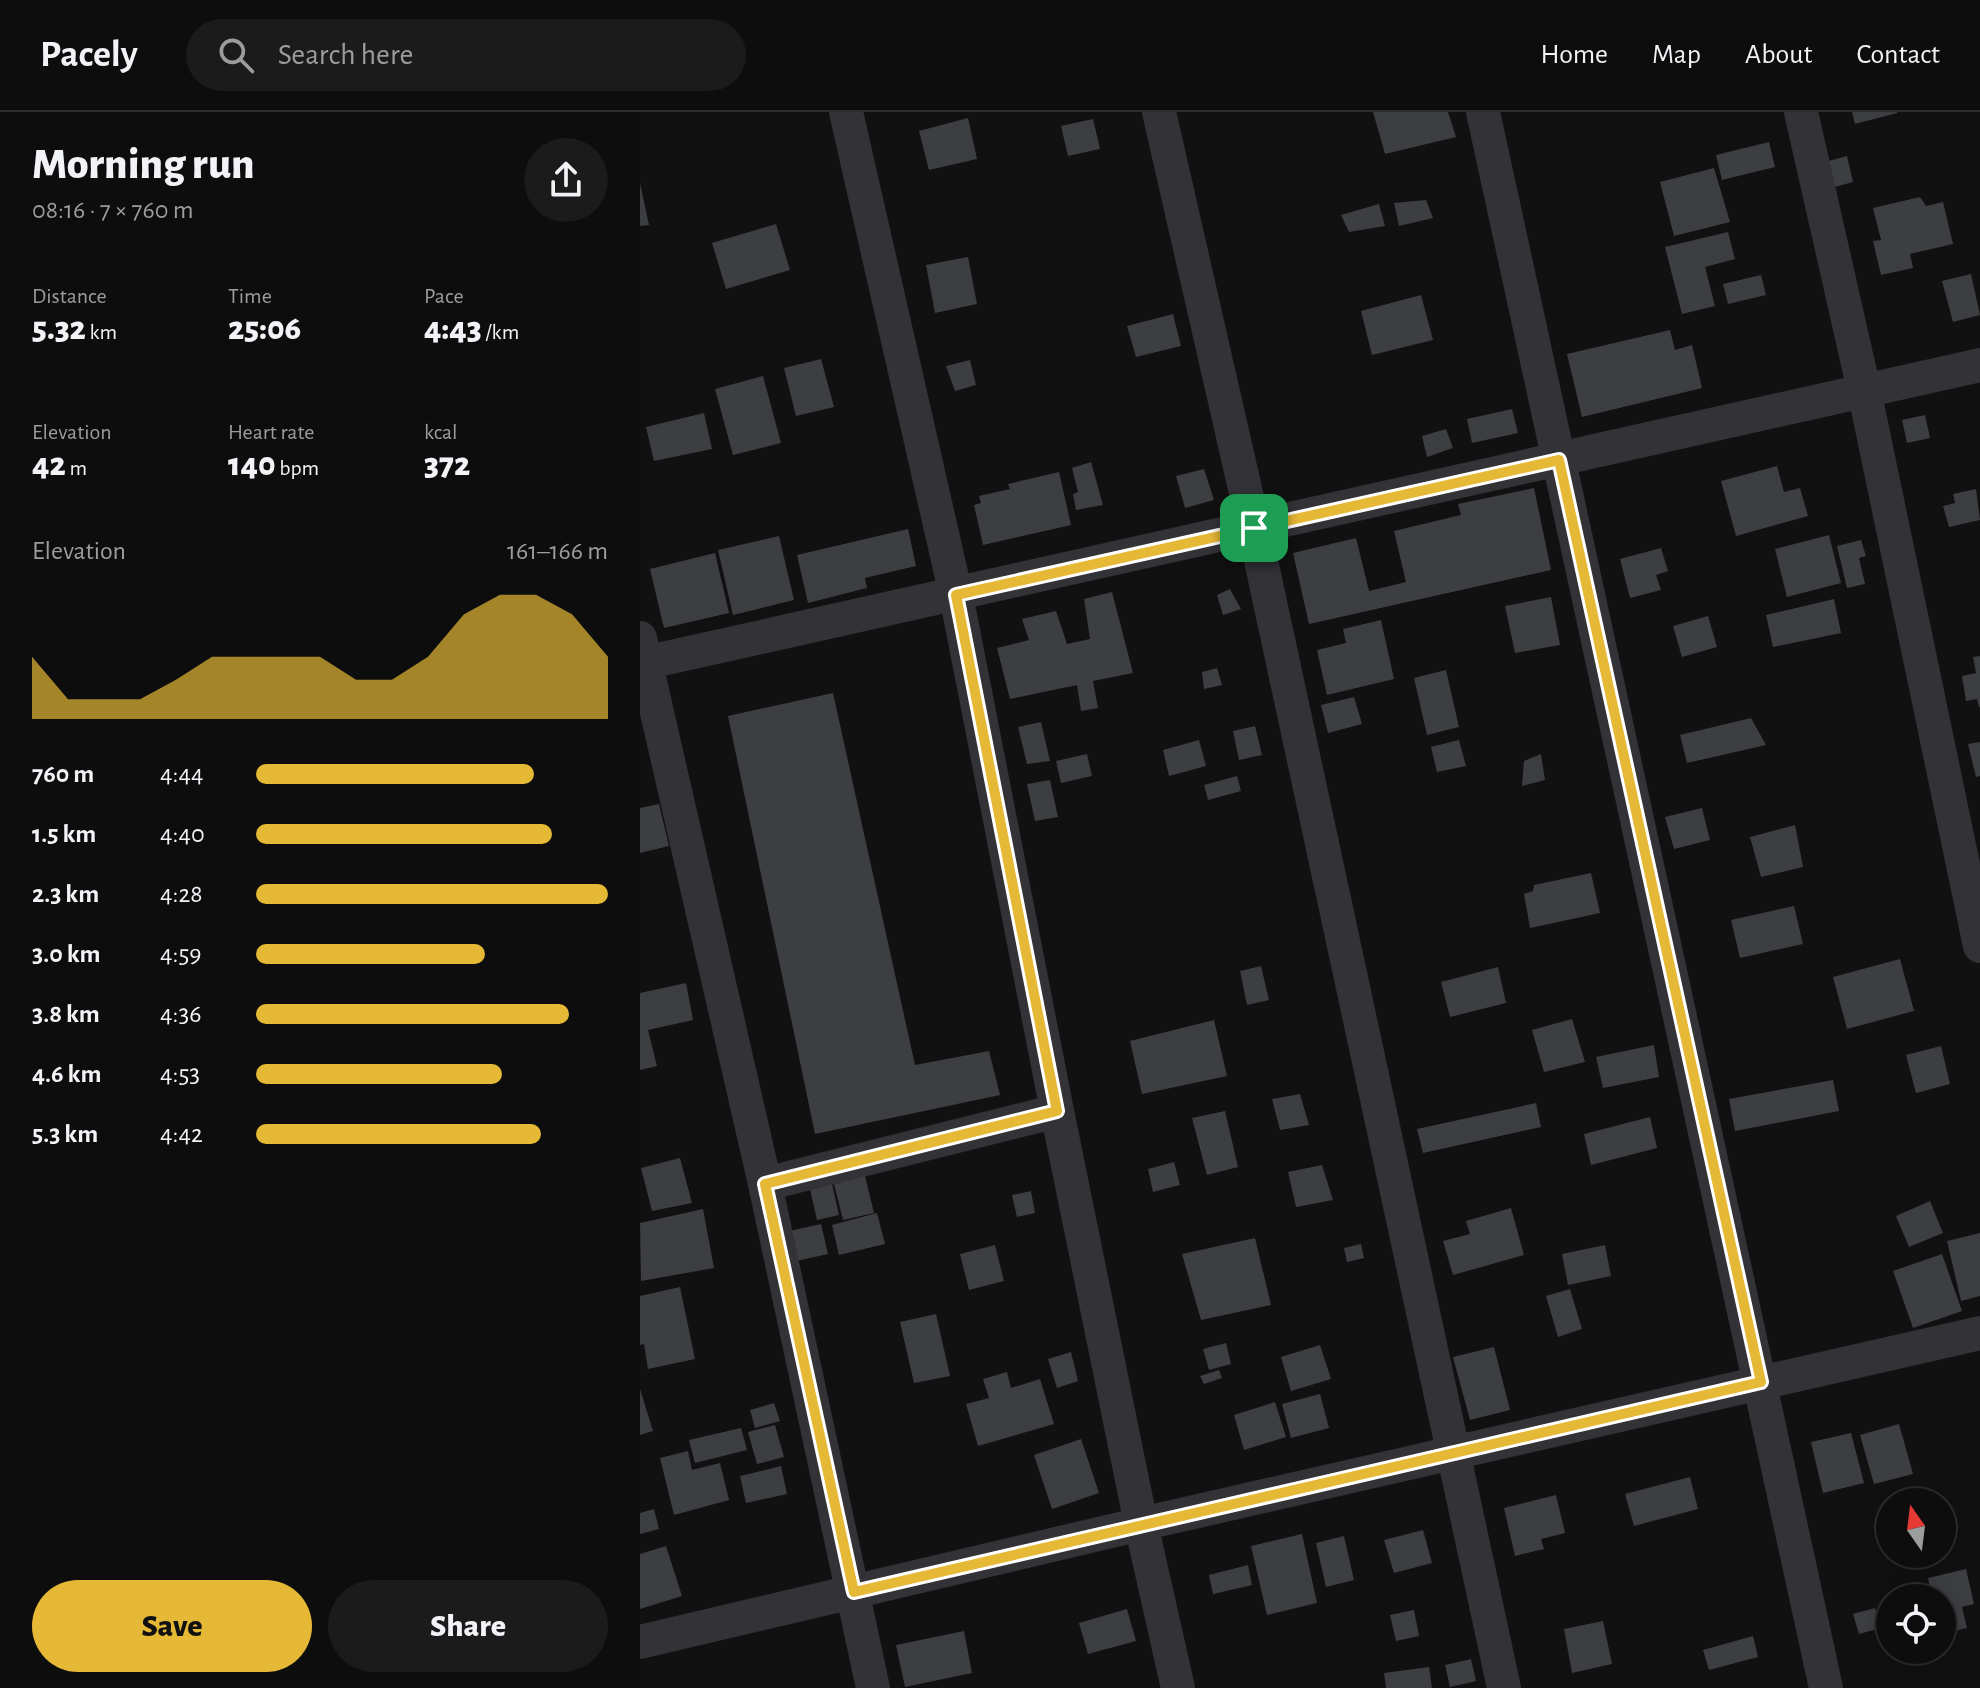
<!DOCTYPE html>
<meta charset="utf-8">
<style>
:root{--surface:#0d0d0e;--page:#1b1b1c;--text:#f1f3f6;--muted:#9a9c9e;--line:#2d2d2e;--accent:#e5b836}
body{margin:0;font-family:"Alegreya Sans",sans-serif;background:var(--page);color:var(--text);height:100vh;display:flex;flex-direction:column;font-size:30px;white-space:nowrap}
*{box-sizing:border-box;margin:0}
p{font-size:26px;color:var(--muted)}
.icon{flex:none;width:44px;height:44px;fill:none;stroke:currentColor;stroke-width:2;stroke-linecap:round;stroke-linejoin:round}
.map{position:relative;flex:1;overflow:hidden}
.side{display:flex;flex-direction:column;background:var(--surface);width:640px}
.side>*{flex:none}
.needle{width:52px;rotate:346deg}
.buttons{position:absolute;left:1236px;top:1376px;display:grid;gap:16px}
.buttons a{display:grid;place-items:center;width:80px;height:80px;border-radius:50%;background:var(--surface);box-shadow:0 4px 20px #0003,0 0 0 2px var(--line);font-size:40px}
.pin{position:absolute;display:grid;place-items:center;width:68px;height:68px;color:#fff;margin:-34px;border-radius:16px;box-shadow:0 4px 12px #0006}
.round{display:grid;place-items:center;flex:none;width:84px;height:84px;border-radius:42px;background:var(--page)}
.summary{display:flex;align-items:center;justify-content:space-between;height:136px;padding:0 32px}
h1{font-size:44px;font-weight:800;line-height:60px}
.figures{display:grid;grid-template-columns:repeat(3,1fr);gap:12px;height:136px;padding:8px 32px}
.figures div{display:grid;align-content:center}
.figures b{font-size:34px;font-weight:800}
.figures small{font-size:22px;font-weight:400}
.figures p{font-size:22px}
.chart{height:224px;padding:16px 32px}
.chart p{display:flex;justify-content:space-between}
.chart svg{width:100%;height:144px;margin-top:8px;fill:var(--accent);opacity:.7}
.action{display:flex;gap:16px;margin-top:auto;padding:16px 32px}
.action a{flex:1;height:92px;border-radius:48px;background:var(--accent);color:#111;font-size:32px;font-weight:800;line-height:92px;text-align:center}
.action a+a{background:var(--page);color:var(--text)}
ul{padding:0 32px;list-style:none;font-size:26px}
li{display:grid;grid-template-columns:128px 96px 1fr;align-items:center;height:60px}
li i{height:20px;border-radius:10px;background:var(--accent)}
header{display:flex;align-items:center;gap:48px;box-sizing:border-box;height:112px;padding:0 40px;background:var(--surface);border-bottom:2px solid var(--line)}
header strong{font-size:38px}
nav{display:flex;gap:44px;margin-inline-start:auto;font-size:28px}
.search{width:560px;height:72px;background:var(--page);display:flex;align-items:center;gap:20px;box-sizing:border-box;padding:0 28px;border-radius:44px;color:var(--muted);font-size:30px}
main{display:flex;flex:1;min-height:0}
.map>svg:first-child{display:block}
</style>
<header>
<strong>Pacely</strong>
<div class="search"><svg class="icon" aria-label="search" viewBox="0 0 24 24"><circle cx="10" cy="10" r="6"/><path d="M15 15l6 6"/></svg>Search here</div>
<nav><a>Home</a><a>Map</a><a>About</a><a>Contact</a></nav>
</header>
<main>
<section class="side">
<div class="summary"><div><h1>Morning run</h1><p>08:16 · 7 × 760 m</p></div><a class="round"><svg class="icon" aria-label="share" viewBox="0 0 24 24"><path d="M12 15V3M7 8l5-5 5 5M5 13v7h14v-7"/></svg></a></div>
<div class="figures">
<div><p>Distance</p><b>5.32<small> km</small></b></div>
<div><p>Time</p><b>25:06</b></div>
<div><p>Pace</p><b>4:43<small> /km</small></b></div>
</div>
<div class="figures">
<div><p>Elevation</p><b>42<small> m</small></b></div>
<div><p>Heart rate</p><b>140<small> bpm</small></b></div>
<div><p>kcal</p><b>372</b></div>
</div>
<div class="chart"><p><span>Elevation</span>161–166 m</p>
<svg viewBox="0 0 160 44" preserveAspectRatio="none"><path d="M0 44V25L10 38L20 38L30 38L40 32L50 25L60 25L70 25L80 25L90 32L100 32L110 25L120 12L130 6L140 6L150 12L160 25V44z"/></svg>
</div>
<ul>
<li><b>760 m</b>4:44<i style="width:79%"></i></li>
<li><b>1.5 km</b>4:40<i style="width:84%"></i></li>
<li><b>2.3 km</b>4:28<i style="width:100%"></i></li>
<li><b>3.0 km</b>4:59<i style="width:65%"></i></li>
<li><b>3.8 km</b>4:36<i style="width:89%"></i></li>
<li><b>4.6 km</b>4:53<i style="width:70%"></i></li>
<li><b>5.3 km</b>4:42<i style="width:81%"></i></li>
</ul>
<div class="action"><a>Save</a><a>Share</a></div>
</section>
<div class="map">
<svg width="1340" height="1576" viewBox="0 0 1340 1576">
<rect width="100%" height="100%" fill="#111112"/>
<path fill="#3d3e42" d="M 733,0 L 808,0 L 816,25 L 745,42 Z
M 1212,0 L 1257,0 L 1257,1 L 1215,12 Z
M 328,6 L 337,47 L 289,58 L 279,19 Z
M 453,7 L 460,37 L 428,44 L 421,14 Z
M 1129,30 L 1135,55 L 1082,68 L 1076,43 Z
M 1207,44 L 1213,70 L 1191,76 L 1185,50 Z
M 1074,56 L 1090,110 L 1034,124 L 1020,70 Z
M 0,71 L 9,113 L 0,114 Z
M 1280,85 L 1286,94 L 1303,90 L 1313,132 L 1270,142 L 1273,156 L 1241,163 L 1233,129 L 1241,128 L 1233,96 Z
M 786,88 L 793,106 L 759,114 L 754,91 Z
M 739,92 L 745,114 L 709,120 L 701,103 Z
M 136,112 L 150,158 L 86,177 L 72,131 Z
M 1088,120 L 1095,147 L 1065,155 L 1075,194 L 1042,202 L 1025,135 Z
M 328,145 L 337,192 L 295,201 L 286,153 Z
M 1331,162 L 1340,203 L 1313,210 L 1302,169 Z
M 1121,163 L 1126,183 L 1088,192 L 1083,172 Z
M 781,183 L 793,228 L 732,243 L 721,199 Z
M 533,202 L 541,234 L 496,245 L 487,214 Z
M 1030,218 L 1035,238 L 1052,233 L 1062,276 L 942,305 L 927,242 Z
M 181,247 L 194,295 L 156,304 L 144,256 Z
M 330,248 L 336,273 L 315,279 L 306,254 Z
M 123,264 L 141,331 L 93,343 L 75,277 Z
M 872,297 L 878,321 L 832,331 L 827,307 Z
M 64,301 L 72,337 L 14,349 L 6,315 Z
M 1285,303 L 1290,326 L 1267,331 L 1262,308 Z
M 806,317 L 813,336 L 787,345 L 782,324 Z
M 451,350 L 463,393 L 436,398 L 433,382 L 438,380 L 432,356 Z
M 1137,354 L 1144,380 L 1160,376 L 1168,404 L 1096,424 L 1081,369 Z
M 564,357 L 574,388 L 545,396 L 536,364 Z
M 419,360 L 431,413 L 343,433 L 334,393 L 341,391 L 339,384 L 370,377 L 368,372 Z
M 894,376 L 911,458 L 669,512 L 653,441 L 716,426 L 729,479 L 766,470 L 754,419 L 821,403 L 818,392 Z
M 1336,377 L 1340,408 L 1309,415 L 1303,394 L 1315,391 L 1313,382 Z
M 268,417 L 276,454 L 225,466 L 227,476 L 168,491 L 157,443 Z
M 1189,423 L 1201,471 L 1147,485 L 1135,437 Z
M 139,424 L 154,488 L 93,503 L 78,438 Z
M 1221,428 L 1226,444 L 1219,446 L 1225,472 L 1207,476 L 1197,434 Z
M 1021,436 L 1028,459 L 1016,463 L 1021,478 L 990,486 L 980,447 Z
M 75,441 L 89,501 L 24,516 L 10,457 Z
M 590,477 L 601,497 L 583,503 L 577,483 Z
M 472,480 L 493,561 L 453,569 L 458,596 L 441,599 L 437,573 L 370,587 L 357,536 L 389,528 L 382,507 L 416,499 L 427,532 L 450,527 L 444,487 Z
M 911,485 L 920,533 L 875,541 L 865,494 Z
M 1194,487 L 1201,521 L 1133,535 L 1126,503 Z
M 1068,504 L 1077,535 L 1042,545 L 1033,514 Z
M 741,508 L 754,567 L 687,583 L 677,538 L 706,531 L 703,517 Z
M 1340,544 L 1340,595 L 1339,595 L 1337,587 L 1326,589 L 1322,564 L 1336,561 L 1333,545 Z
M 577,556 L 582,573 L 564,577 L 562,560 Z
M 806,558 L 819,615 L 787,623 L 774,566 Z
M 193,581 L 275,953 L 349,939 L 360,983 L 175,1022 L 88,604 Z
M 714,585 L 722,612 L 688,621 L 681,593 Z
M 1111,606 L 1126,633 L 1047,651 L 1040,623 Z
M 401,610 L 410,649 L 387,652 L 378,615 Z
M 615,614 L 622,643 L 599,648 L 593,619 Z
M 559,628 L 566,654 L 529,664 L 523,638 Z
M 819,628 L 826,654 L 797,660 L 791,635 Z
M 1340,630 L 1340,664 L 1336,665 L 1328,632 Z
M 447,642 L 452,664 L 421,671 L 416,649 Z
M 901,642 L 905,668 L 882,674 L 884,649 Z
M 597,664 L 601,679 L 568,688 L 564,673 Z
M 410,668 L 418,705 L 395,709 L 387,672 Z
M 19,692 L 29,734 L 0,741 L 0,696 Z
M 1062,696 L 1070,728 L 1034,737 L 1025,705 Z
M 1155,713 L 1163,755 L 1121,765 L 1110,725 Z
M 951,761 L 960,801 L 890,816 L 884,782 L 893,779 L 894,773 Z
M 1154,794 L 1163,832 L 1100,846 L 1091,808 Z
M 1260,847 L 1274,899 L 1207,917 L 1193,865 Z
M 621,854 L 629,888 L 607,893 L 600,859 Z
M 858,855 L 866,891 L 810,905 L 801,870 Z
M 46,871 L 53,908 L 8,918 L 17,954 L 0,958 L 0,881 Z
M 932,907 L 945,950 L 904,960 L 892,918 Z
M 574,908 L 587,964 L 502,982 L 490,929 Z
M 1014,933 L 1019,965 L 963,976 L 956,945 Z
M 1301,934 L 1310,972 L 1276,981 L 1266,943 Z
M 1193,968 L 1199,999 L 1095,1019 L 1089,987 Z
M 660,982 L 669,1013 L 640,1018 L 632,987 Z
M 896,991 L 901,1015 L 783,1041 L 777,1017 Z
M 585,999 L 598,1055 L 567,1063 L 552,1006 Z
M 1010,1005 L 1017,1036 L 951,1053 L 944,1022 Z
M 40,1046 L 52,1091 L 12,1099 L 1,1056 Z
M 534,1050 L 540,1073 L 513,1080 L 508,1057 Z
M 682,1053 L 693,1088 L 656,1095 L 648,1060 Z
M 224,1060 L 234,1101 L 203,1108 L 193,1068 Z
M 192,1072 L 199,1103 L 177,1108 L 170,1077 Z
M 391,1079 L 395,1101 L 377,1105 L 372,1083 Z
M 1290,1089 L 1303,1121 L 1269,1135 L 1256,1104 Z
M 871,1096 L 884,1143 L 813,1163 L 803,1129 L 830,1122 L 826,1109 Z
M 63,1097 L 74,1156 L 1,1169 L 0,1111 Z
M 237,1101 L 245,1132 L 199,1143 L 192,1113 Z
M 181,1112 L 188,1142 L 152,1150 L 145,1120 Z
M 1340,1121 L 1340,1184 L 1321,1189 L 1307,1129 Z
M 615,1126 L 631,1193 L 561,1208 L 542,1142 Z
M 721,1132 L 724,1146 L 707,1150 L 704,1136 Z
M 355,1133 L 364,1169 L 329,1178 L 320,1142 Z
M 965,1133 L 971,1164 L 928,1173 L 922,1142 Z
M 1302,1142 L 1322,1199 L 1273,1216 L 1253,1159 Z
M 40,1175 L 55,1247 L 8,1257 L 4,1232 L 0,1233 L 0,1184 Z
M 930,1177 L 942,1217 L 918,1225 L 906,1184 Z
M 296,1202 L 310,1264 L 274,1271 L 260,1210 Z
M 586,1231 L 591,1252 L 569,1258 L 563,1237 Z
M 680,1233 L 691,1267 L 651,1279 L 641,1245 Z
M 854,1235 L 870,1298 L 830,1308 L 813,1245 Z
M 431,1240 L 438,1269 L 417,1276 L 408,1247 Z
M 579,1258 L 582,1266 L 564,1272 L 560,1264 Z
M 367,1260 L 371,1276 L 400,1267 L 414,1312 L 338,1334 L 326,1292 L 349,1286 L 343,1267 Z
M 0,1277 L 13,1319 L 0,1323 Z
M 680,1282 L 689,1316 L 651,1326 L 642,1292 Z
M 635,1290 L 646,1325 L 604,1338 L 594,1303 Z
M 134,1291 L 140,1309 L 115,1316 L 110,1298 Z
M 1259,1312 L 1273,1362 L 1234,1372 L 1220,1323 Z
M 135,1313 L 144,1345 L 117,1352 L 108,1320 Z
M 101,1316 L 107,1338 L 55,1351 L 49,1328 Z
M 1211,1321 L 1224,1371 L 1183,1381 L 1171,1330 Z
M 441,1327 L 459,1381 L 412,1397 L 394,1343 Z
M 48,1339 L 52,1358 L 80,1351 L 89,1388 L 34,1403 L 20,1346 Z
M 141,1354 L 147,1382 L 106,1391 L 100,1364 Z
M 1050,1365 L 1058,1397 L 994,1414 L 985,1382 Z
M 916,1383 L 925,1421 L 901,1427 L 904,1437 L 875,1444 L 864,1396 Z
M 14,1397 L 19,1417 L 0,1422 L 0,1401 Z
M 783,1418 L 792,1451 L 754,1461 L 744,1428 Z
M 662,1422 L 677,1491 L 627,1503 L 611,1434 Z
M 704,1424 L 714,1468 L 686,1475 L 676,1431 Z
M 26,1434 L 42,1484 L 0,1497 L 0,1442 Z
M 608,1453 L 612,1473 L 573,1482 L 569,1463 Z
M 1326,1457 L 1334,1492 L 1322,1495 L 1327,1516 L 1302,1522 L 1302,1486 L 1292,1486 L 1288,1466 Z
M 1235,1496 L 1241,1516 L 1219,1522 L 1213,1502 Z
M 487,1497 L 496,1529 L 448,1542 L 439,1511 Z
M 774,1498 L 779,1524 L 756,1529 L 750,1503 Z
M 963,1509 L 972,1552 L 932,1561 L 924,1517 Z
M 324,1519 L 332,1561 L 265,1575 L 256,1533 Z
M 1113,1524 L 1118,1545 L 1069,1558 L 1063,1538 Z
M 831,1547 L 836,1569 L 810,1575 L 805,1553 Z
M 789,1555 L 792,1576 L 746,1576 L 744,1561 Z"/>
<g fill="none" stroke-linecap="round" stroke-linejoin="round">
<path stroke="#323237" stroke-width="34" d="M 206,0 L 316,483 L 417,999 L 501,1412 L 538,1576
M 519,0 L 614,416 L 864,1576
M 843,0 L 1186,1576
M 1161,0 L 1224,278 L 1340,834
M 0,526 L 125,1072 L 233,1576
M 0,552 L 1340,253
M 125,1072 L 417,999
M 0,1530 L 501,1412 L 1340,1221"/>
</g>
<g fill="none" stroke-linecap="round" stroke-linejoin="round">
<g stroke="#fff" stroke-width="16">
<path id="route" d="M 919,348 L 1121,1270 L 214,1480 L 125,1072 L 417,999 L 316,483 Z"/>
</g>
<use href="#route" stroke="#e5b836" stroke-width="10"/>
</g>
</svg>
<div class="buttons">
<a><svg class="needle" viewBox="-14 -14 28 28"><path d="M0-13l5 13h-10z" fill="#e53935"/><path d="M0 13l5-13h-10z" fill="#9a9c9e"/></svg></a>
<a><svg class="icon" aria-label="locate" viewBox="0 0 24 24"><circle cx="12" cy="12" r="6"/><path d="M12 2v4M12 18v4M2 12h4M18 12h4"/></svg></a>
</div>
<div class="pin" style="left:614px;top:416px;background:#1e9e55"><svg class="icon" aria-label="arrive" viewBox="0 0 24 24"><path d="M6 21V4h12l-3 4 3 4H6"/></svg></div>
</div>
</main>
